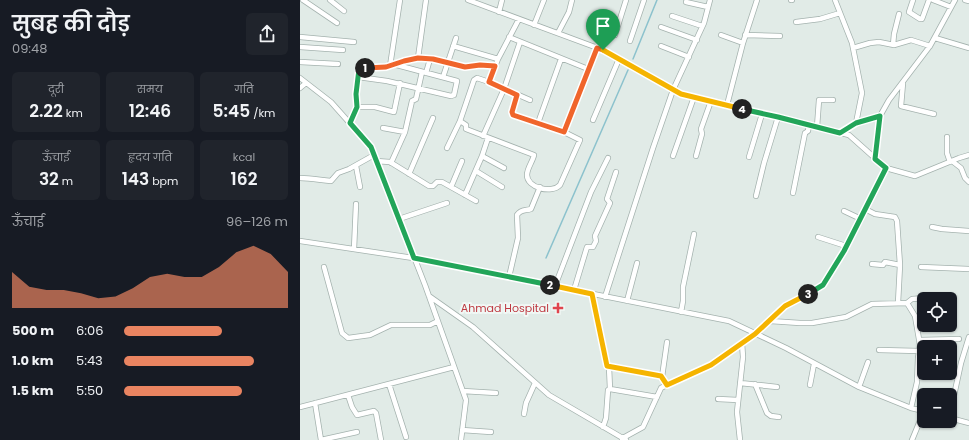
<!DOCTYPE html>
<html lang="hi">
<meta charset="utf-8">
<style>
:root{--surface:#171b24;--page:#20242c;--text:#f1f3f6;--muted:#9ea1a6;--accent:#e98461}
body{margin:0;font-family:Poppins,"Noto Sans Devanagari",sans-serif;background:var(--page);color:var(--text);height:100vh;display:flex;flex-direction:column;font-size:15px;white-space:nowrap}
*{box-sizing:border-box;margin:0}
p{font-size:13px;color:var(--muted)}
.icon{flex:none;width:22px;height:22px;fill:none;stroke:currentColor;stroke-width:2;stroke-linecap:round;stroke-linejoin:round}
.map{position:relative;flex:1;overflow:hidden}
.drawer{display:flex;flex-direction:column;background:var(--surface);width:300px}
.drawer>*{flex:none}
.buttons{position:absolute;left:617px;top:292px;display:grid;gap:8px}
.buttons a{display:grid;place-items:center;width:40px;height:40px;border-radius:6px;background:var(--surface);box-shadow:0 1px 3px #0004;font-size:20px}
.pin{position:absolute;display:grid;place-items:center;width:34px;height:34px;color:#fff;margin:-41px -17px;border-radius:50% 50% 50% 0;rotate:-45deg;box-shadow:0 0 4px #0007}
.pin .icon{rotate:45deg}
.km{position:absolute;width:20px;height:20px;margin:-10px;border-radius:50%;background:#222;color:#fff;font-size:11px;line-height:20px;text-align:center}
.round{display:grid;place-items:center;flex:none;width:42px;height:42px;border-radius:6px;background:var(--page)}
.head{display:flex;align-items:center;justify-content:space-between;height:68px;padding:0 12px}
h1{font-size:22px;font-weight:600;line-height:30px}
.figures{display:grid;grid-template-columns:repeat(3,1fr);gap:6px;height:68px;padding:4px 12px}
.figures div{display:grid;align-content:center;border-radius:6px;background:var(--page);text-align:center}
.figures b{font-size:17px;font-weight:600}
.figures small{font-size:11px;font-weight:400}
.figures p{font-size:11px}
.chart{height:112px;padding:8px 12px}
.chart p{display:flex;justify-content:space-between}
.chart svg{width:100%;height:72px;margin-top:4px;fill:var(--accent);opacity:.7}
ul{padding:0 12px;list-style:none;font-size:13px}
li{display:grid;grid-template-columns:64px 48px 1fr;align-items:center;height:30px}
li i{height:10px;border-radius:5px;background:var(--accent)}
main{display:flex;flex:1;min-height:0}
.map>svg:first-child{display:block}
</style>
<main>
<section class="drawer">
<div class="head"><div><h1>सुबह की दौड़</h1><p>09:48</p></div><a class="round"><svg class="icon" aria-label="share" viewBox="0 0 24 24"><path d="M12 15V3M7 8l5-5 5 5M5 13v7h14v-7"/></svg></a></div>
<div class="figures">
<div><p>दूरी</p><b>2.22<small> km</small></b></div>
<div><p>समय</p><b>12:46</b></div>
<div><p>गति</p><b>5:45<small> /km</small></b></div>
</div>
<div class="figures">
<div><p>ऊँचाई</p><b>32<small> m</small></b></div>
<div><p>हृदय गति</p><b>143<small> bpm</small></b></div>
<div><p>kcal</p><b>162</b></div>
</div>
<div class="chart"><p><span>ऊँचाई</span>96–126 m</p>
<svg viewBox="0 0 160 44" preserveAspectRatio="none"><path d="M0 44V22L10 31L20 33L30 33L40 35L50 38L60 37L70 32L80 25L90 23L100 25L110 25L120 19L130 10L140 6L150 11L160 22V44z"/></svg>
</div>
<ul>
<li><b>500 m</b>6:06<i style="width:60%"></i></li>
<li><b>1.0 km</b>5:43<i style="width:79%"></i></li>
<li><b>1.5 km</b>5:50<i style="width:72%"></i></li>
</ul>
</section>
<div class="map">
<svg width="669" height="440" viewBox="0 0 669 440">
<rect width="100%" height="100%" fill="#e1ebe7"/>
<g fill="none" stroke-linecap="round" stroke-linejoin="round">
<path stroke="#8cc2cd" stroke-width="1.5" d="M 333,59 L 357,0
M 246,258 L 328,70"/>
<g stroke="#a4b2ae" stroke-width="6">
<path id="minor" d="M 3,0 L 37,23
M 30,0 L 44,11
M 168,0 L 303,50 L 381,94 L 478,117 L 549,135 L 586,168 L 615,176 L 659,158 L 669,155
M 491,0 L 492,0
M 535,0 L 552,43 L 562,93 L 556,123
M 613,0 L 609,12 L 620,19 L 622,19 L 629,0
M 633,0 L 651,7
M 665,0 L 669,1
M 386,2 L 408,7
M 199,12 L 202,0
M 372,16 L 402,26
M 496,22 L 520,19 L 540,13
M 234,25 L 244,0
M 361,27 L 397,40
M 258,33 L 269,12 L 272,0
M 315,35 L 326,0
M 421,35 L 443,43
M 445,35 L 480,36
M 0,37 L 54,42
M 209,37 L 288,69
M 635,38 L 669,48
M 330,41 L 344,0
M 593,45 L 594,34 L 599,14
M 153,46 L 198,59
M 361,46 L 389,57
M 0,47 L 43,50
M 553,48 L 570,43 L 579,42 L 594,45 L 611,40 L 630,46
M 118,58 L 126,0
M 0,62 L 38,64
M 90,66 L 100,0
M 126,73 L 130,59
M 58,77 L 87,81 L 151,96 L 154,95 L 157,81 L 93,64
M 143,77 L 156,38
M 0,78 L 31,102 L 71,147 L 125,285 L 166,400 L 161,440
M 189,82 L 230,100
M 603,83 L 601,106 L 634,114
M 0,88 L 6,83
M 427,105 L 443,43 L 457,0
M 57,107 L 75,107 L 94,112 L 100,83
M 293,120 L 319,59
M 160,121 L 166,125 L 166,129 L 234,155 C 233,161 227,168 227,175 C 227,188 252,194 260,185 L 280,140 L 264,132 L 213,115 L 212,112 L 217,95
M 50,123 L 57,107 L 56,94 L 60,68 L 86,67 L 104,61 L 118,58 L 133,59 L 165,67 L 180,65 L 195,66
M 238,123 L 261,59
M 517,127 L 519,100 L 533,100
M 83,128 L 105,132
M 264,132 L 297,48
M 540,133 L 556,123 L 580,116 L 589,100 L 630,46 L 655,0
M 183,136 L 204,89 L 220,42
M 647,137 L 647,153 L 650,162
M 147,148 L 160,121 L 174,80 L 177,78 L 189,82 L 198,59 L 219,19
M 182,156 L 204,168
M 373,156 L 394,97
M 396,156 L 402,134 L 401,129 L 411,101
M 449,157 L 462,114
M 575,159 L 580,116
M 76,161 L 90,162 L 129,186 L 133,186 L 137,182 L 142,182 L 176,201
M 652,161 L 661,168 L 665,178 L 669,182
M 91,163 L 105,132 L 112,101 L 116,99 L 122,72
M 56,166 L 60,187
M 176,171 L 202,187
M 109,174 L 133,118
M 0,178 C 11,178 20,180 31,181 L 38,173 L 49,169 L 74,155
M 151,187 L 162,161
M 493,193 L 505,133 L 508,131 L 509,125
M 165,195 L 182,156 L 188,138
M 456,196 L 464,163 L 478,117
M 565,209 L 575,214 L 595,217 L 597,221 L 600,265 L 598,303
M 544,211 L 561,219
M 99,219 L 147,203
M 632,227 L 642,229 L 669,231
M 518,237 L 546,246
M 0,241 L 113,258 L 429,321 L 486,348 L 559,387 L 611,408 L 624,411 L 612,440
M 54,249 L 56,204
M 572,264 L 583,265 L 585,262 L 600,265
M 24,267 L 42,333 L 48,338 L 70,335 L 91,325 L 130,325 L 138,321
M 621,267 L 669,269
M 209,277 L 218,238 L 217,215 C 221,209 225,211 231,209 L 240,187
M 255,286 L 291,192 L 308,158
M 274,290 L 287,247 L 293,247 L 296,241 L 295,236 L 310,203 L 307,199 L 316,172
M 292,294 L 307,366 L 361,376 L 367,385
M 129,296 L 173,327 L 249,395 L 326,440
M 305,297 L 353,148 L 373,90 L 404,23 L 410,0
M 327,301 L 337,263
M 607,303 L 612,299 L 638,297
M 381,312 L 383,301 L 383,287 L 394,234
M 470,321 L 500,323 L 512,323 L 546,317 L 572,304 L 607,303 L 615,316 L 620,345 L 618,358 L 617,382 L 611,408
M 620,340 L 659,339
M 579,350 L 619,351
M 309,367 L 310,389
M 362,377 L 367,342
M 440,383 L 477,387
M 89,384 L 106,437
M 455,384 L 467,413 L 471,416 L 479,417
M 510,385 L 514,364
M 559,387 L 568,362
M 163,391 L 196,393
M 48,395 L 52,407 L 57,415 L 74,411 L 76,413 L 81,440
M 418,399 L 438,400
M 15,403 L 21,440
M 0,407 L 154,367
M 224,414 L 226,403 L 235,383
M 650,414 L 661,363 L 669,337
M 650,418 L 669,423
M 303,427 L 306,418 L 308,390 L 310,389 L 357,397
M 162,430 L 191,432
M 21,440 L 57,432
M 322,440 L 323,438 L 343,427 L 361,388 L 372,382 L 411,365 L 455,334 L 485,306 L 523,285 L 544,251 L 561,219 L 586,168
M 440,440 L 437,412 L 443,357 L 442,343"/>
</g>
<use href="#minor" stroke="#fff" stroke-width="4.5"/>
</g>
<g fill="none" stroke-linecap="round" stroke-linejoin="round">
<g stroke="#fff" stroke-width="8">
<path id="split-1" d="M 65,68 L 86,67 L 104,61 L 118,58 L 133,59 L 165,67 L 180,65 L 195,66 L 189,82 L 217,95 L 212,112 L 213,115 L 264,132 L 297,48 L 303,50"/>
</g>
<g stroke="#fff" stroke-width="8">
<path id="split-2" d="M 65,68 L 59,69 L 56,94 L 57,107 L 50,123 L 71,147 L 114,258 L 250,285"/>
</g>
<g stroke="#fff" stroke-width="8">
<path id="split-3" d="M 250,285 L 292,294 L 307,366 L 361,376 L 367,385 L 411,365 L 455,334 L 485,306 L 508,294"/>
</g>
<g stroke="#fff" stroke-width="8">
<path id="split-4" d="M 442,109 L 478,117 L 540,133 L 556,123 L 580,116 L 575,159 L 586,168 L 544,251 L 523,285 L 508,294"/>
</g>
<g stroke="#fff" stroke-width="8">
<path id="split-5" d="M 303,50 L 381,94 L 442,109"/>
</g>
<use href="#split-1" stroke="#f0652b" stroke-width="5"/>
<use href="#split-2" stroke="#22a559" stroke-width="5"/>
<use href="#split-3" stroke="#f5b400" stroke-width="5"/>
<use href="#split-4" stroke="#22a559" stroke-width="5"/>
<use href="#split-5" stroke="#f5b400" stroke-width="5"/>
</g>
<path fill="#e0444e" stroke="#f1f8f5" stroke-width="1.5" d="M256 302h4v4h4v4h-4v4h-4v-4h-4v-4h4z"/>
<g text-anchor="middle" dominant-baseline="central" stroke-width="4" stroke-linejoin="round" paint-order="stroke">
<g font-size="11" fill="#be3a42" stroke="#f1f8f5" text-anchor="end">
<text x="249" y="308">Ahmad Hospital</text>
</g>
</g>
</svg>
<div class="buttons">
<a><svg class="icon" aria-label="locate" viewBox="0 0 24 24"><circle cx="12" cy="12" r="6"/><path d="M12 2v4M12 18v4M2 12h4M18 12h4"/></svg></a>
<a>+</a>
<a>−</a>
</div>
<div class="pin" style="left:303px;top:50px;background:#1e9e55"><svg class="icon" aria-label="arrive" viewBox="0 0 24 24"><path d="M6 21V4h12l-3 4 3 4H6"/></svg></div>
<b class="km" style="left:65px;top:68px">1</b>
<b class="km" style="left:250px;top:285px">2</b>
<b class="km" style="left:508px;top:294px">3</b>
<b class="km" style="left:442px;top:109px">4</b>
</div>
</main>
